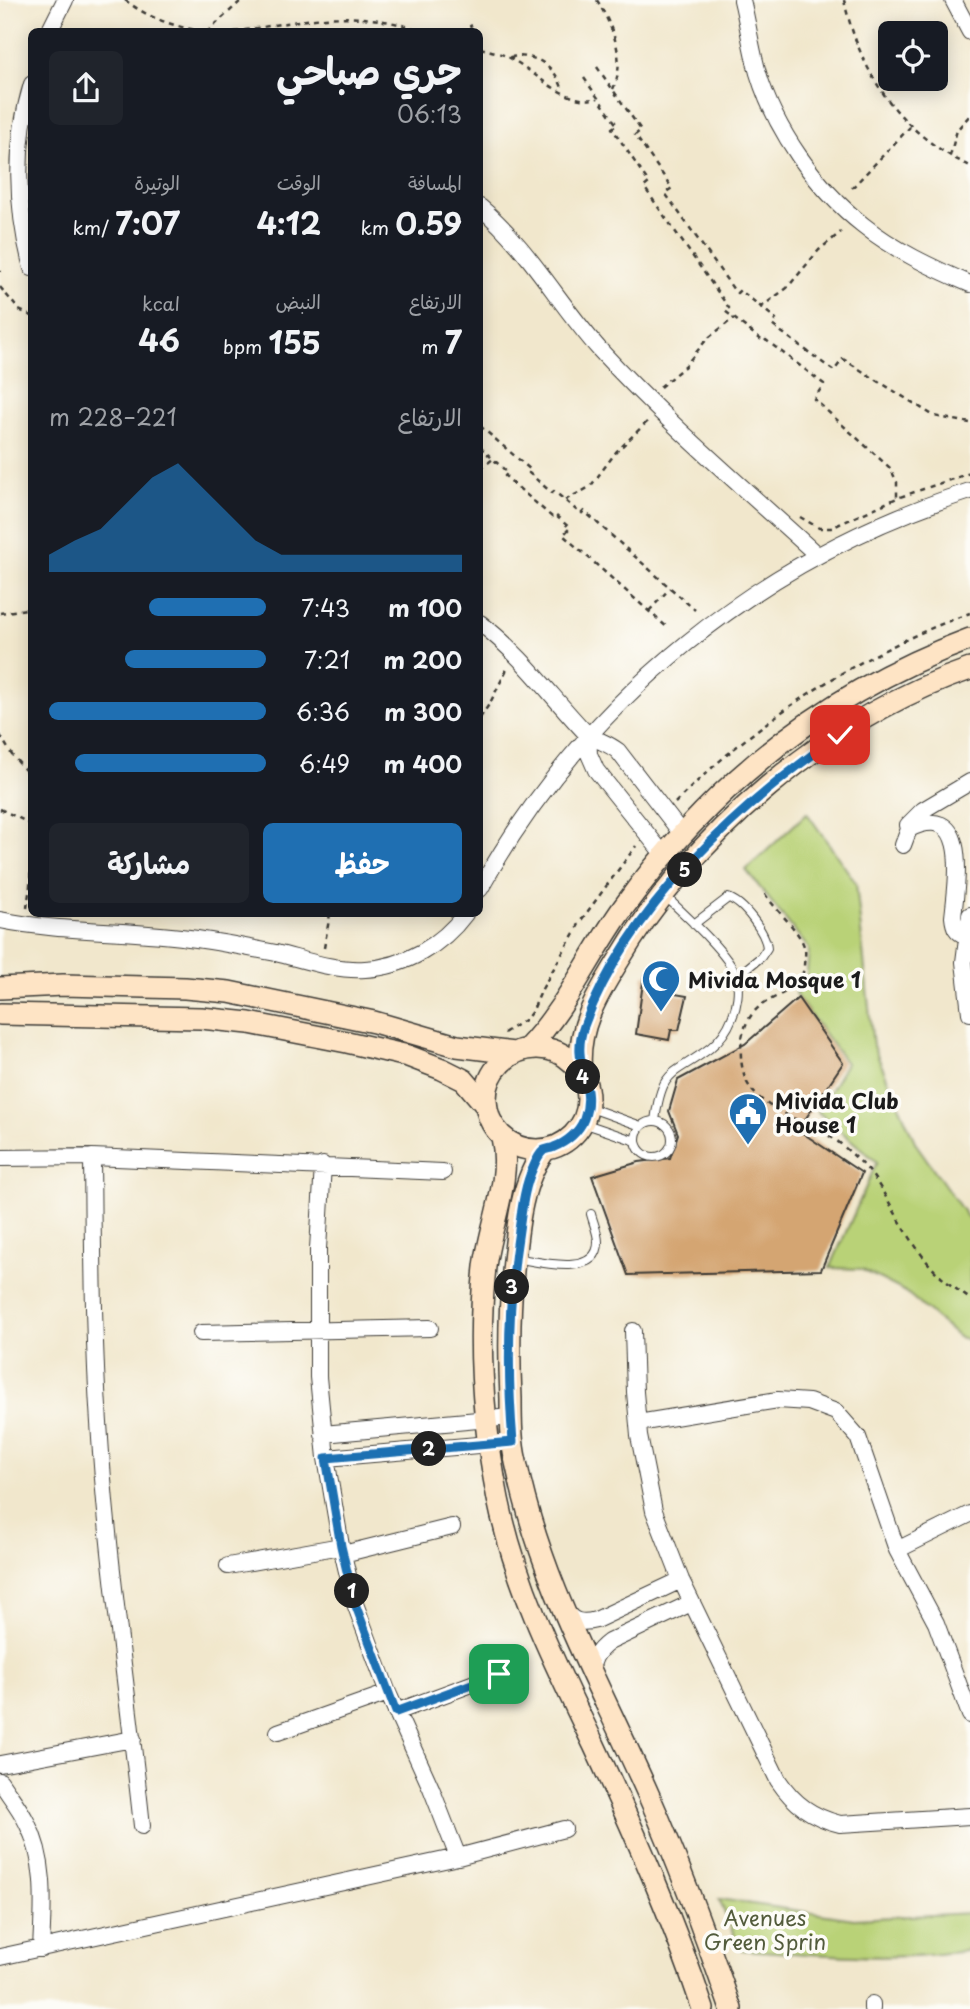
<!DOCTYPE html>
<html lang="ar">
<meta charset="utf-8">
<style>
:root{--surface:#171b24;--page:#20242c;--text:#f1f3f6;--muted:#9ea1a6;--accent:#1f6fb2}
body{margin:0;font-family:"Playpen Sans","Playpen Sans Arabic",sans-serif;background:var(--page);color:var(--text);direction:rtl;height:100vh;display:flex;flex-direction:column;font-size:26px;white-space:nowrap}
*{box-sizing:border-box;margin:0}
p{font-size:23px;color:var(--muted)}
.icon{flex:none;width:38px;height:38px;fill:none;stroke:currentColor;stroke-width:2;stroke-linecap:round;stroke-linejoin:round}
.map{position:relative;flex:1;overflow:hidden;direction:ltr}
.panel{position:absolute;left:28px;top:28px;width:455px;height:889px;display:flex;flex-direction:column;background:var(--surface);border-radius:10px;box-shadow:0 4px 18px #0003;direction:rtl}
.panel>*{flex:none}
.controls{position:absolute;left:878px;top:21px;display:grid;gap:14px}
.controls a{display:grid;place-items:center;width:70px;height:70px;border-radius:10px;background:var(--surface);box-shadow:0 4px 18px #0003;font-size:35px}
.pin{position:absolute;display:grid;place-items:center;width:60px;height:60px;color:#fff;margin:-30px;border-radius:14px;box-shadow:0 4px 10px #0006}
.km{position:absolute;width:35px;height:35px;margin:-18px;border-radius:50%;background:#222;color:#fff;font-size:19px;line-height:35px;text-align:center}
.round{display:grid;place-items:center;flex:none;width:74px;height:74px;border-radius:10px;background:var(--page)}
.headline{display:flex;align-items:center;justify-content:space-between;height:119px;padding:0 21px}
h1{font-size:38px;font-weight:700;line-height:52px}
.metrics{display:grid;grid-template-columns:repeat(3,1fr);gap:10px;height:119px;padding:7px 21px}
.metrics div{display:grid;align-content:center}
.metrics b{font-size:30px;font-weight:700}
.metrics small{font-size:19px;font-weight:400}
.metrics p{font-size:19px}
.chart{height:196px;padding:14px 21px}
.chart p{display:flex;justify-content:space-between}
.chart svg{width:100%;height:126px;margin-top:7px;fill:var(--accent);opacity:.7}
.button{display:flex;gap:14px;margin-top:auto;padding:14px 21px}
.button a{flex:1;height:80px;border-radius:10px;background:var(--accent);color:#fff;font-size:28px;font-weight:700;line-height:80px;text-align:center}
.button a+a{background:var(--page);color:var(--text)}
ul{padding:0 21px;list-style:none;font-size:23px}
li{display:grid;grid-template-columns:112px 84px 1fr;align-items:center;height:52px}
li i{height:18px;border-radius:9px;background:var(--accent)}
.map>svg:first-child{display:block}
</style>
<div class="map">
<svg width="970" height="2009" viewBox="0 0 970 2009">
<rect width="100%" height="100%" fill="#fdfcf7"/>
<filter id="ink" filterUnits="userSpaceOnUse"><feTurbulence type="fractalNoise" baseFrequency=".0143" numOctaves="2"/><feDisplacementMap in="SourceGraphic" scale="14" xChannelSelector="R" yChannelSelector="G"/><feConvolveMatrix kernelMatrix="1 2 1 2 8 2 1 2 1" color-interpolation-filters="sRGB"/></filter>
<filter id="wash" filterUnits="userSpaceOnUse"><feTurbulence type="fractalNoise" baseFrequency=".00686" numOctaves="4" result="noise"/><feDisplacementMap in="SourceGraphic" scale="28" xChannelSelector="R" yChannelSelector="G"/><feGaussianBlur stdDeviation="1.57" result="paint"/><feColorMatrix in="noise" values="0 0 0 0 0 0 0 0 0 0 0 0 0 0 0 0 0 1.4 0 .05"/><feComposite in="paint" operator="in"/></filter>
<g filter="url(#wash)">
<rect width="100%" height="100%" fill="#f1e7cc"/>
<path fill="#b9d277" stroke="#6a774a" stroke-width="2" d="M 807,813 L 856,883 L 873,1046 L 916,1144 L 970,1221 L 970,1340 L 958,1337 L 906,1292 L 861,1269 L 830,1268 L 877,1162 L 818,1112 L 846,1063 L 795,994 L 806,984 L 809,949 L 746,870 Z
M 719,1899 L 854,1919 L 970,1913 L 970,1949 C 900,1964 812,1953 740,1950 Z"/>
<g id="blocks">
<path fill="#d4a572" d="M 644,975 L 678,980 L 675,994 L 687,996 L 679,1030 L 671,1030 L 669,1040 L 636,1034 Z
M 798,998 L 843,1063 L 798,1130 L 862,1173 L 821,1270 L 628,1275 L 592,1176 L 639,1162 L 670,1158 L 678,1134 L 669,1111 L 678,1080 L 745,1044 Z"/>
</g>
</g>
<g filter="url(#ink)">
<use href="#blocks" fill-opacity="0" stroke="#3c3a36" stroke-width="2"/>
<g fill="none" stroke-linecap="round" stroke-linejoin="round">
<g stroke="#3c3a36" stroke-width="10">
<path id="lane" d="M 694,924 L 728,898 C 743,902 766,933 767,948 L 761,957 L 736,977
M 588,1107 L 641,1126
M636 1139a18 18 0 1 1 36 0a18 18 0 1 1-36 0Z
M 655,1121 C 662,1067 672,1077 710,1048 C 721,1039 727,1031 732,1018 C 737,1006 740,989 736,976 C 729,954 682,912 664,895
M 583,1123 L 636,1141
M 515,1258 C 536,1261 598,1279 598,1242 C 598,1233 593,1222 591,1214"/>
</g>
<g stroke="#3c3a36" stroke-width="18">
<path id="street" d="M 742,0 C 748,24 751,49 758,73 C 775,130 816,188 863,225 C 894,250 933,268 970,284
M 953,0 L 970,32
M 49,32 L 65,0
M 32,84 C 14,143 16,208 32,268
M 480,207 C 528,247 558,303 600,350 C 667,423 744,488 817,555
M 480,623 C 522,655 550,695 585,732 C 592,739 607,742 618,751 L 682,834
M 588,735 L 589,754 L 596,770 L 664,855
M 909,829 C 970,800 957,880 953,917 C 954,927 956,932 966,936
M 903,845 L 909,829 L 908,825 L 923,810 L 970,782
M 480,889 C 586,698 762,557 970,491
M 970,915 L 964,962 L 970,1013
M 0,920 C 65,933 132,929 197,939 C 224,943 250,948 276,953 C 305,960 335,971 365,969 C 405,967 442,945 465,914
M 92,1157 C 93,1246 93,1335 99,1423 C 107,1558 128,1692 142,1826
M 0,1158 L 92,1157 L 443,1172
M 323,1165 L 318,1249 L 318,1377 L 326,1458 L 341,1546 L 354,1601 L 388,1693 L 431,1788 L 458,1857
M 633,1331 L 635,1392 L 639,1436 L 654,1511 L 681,1580 L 778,1780 C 794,1804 812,1817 840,1824 L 970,1816
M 201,1333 L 430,1328
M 638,1423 L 778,1400 L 809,1402 L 836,1412 L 858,1437 L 897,1550 L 936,1623 L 970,1715
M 323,1434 L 511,1417
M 326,1458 L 513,1442
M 897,1550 L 970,1514
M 343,1554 L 452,1527
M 228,1566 L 341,1546
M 564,1610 C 574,1622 581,1624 596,1620 L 681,1580
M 592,1676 C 590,1661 597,1651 609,1642 L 691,1603
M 396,1712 L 499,1674
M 278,1732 L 388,1693
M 0,1764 L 133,1739
M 0,1781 C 9,1795 20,1808 27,1823 C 47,1861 43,1907 41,1949
M 0,1957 L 458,1857 L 564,1829
M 872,2004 L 872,2009"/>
</g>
<g stroke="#3c3a36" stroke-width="24">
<path id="secondary" d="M 0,988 L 63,985 L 185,988 L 229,992 L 374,1022 L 457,1046 L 514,1053
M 0,1014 L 201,1018 L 249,1023 L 347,1042 L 408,1056 L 442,1069 L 464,1080 L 487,1107
M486 1099a51 51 0 1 1 102 0a51 51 0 1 1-102 0Z
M 528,1048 C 567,1007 590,954 623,908 C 712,784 826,692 970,639
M 581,1072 C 576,1030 596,997 617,963 C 692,835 829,717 970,669
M 502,1137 C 512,1180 490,1224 485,1267 C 477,1344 483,1424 498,1499 C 516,1587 555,1664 594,1745 C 634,1831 673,1919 703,2009
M 545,1150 C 520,1182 517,1232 513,1271 C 509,1314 509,1356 511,1399 C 511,1419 511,1442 516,1462 C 540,1582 600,1685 649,1796 C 680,1866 706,1937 731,2009"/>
</g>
<path stroke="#3c3a36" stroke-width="2.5" stroke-dasharray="5 5" stroke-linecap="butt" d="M 125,0 C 149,19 178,28 208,32
M 597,0 C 612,26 627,59 613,89
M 844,0 C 860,74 901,134 970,166
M 207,32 L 242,0
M 234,32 C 307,20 351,6 425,32
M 461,32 L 472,25
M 480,48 C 492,51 505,54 515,61 C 538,75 569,107 598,98
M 510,57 C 536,53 556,66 563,91
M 597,67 L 641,130 L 635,135 L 672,188 L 665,193 L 734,290 L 737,293 L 740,290 L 776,319 L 772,325 L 834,371 L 843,359 L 934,416 L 970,423
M 584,78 L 617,125 L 612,128 L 649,183 L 644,187 L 729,308 L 725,311 L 764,342 L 766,340 L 824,384 L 814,399 L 890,468 L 897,482 L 897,498
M 950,156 L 957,130 L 970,115
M 852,188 L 910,127
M 0,270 L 0,272
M 0,287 L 19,310 L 32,316
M 760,308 L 787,288 L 819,250 L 841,232
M 660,387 L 685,366 L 707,339 L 734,318
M 480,426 L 531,470 L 529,473 L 552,493 L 554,491 L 581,514 L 584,511 L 695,610
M 480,447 L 508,473 L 505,476 L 552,517 L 555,515 L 570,528 L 563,535 L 669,629
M 480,469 L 493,459
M 565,500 L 590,487 L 616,452 L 647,422
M 800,517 L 819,528 L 831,528 L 897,498 L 970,473
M 649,611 L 670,588
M 0,613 L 32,608
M 480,718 L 490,703 L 507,669
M 0,735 L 12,755 L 32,778
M 675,803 C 759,718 858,654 970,613
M 0,809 L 31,824
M 765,894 C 775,910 802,932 805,950 C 806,954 804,961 804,966 C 802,992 776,993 759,1007 C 741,1022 738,1049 743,1071 C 751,1112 813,1120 842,1145 C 852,1154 864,1164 872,1175 C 894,1207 912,1249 940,1276 C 949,1284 960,1292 970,1299
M 27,908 L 30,886 L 32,826
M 324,948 L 330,914
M 504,1033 L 526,1019 L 533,1010 L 542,989 L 582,919 L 636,846"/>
<use href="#lane" stroke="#fff" stroke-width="8"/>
<use href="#street" stroke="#fff" stroke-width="16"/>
<use href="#secondary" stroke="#fee4c5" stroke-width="21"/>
</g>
</g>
<g fill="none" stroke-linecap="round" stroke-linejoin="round" filter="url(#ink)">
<g stroke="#fff" stroke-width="14">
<path id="route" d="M 499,1674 L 396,1712 L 354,1601 L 341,1546 L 326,1458 L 513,1442 C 507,1371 508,1300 519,1230 C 522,1210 524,1187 533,1168 C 535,1163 539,1154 544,1150 C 546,1149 553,1148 554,1147 C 567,1142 579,1132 584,1119 C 597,1085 570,1064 584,1026 C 628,908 739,805 840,735"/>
</g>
<use href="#route" stroke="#1f6fb2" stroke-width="9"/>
</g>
<defs>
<g id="mosque-pin" transform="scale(2.0125)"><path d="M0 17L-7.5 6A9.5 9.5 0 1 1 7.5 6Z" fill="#1f6fb2" stroke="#fdfcf7"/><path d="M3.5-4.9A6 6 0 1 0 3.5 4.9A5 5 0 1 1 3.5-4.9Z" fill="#fff"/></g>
<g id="civic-pin" transform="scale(2.0125)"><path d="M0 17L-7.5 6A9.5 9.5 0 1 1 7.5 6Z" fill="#1f6fb2" stroke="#fdfcf7"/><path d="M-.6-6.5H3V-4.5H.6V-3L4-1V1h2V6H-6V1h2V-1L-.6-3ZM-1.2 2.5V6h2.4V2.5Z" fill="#fff"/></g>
</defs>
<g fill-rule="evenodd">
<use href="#mosque-pin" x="661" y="979"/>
<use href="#civic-pin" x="748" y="1112"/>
</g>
<g text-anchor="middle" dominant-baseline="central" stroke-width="7" stroke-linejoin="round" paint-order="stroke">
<g font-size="21" font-weight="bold" fill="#1c1c1c" stroke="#fdfcf7" text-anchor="start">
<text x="688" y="979">Mivida Mosque 1</text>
<text x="775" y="1100">Mivida Club<tspan x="775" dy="24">House 1</tspan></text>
</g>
<g font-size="21" fill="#535c3c" stroke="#fdfcf7">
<text x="765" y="1917">Avenues<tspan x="765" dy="24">Green Sprin</tspan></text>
</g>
</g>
</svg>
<div class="controls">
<a><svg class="icon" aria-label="locate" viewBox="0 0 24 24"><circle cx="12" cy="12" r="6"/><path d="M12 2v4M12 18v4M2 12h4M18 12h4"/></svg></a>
</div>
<div class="pin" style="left:499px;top:1674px;background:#1e9e55"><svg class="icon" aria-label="arrive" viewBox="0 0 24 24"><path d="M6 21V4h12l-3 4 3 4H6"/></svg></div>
<div class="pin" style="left:840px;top:735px;background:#d93025"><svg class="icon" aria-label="check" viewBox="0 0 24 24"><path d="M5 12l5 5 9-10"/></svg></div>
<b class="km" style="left:352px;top:1591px">1</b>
<b class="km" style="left:429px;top:1449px">2</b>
<b class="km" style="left:512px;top:1287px">3</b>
<b class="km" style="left:583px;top:1077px">4</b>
<b class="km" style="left:685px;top:870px">5</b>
<section class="panel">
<div class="headline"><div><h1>جري صباحي</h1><p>06:13</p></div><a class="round"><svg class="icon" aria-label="share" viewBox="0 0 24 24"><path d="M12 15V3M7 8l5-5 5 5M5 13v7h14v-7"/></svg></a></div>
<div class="metrics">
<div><p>المسافة</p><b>0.59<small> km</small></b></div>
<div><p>الوقت</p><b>4:12</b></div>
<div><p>الوتيرة</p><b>7:07<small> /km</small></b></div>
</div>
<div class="metrics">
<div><p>الارتفاع</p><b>7<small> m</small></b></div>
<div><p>النبض</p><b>155<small> bpm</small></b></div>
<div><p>kcal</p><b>46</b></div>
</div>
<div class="chart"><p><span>الارتفاع</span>221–228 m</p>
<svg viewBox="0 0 160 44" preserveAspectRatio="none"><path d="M0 44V38L10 33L20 29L30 20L40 11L50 6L60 15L70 24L80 33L90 38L100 38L110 38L120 38L130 38L140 38L150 38L160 38V44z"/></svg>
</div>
<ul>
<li><b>100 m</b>7:43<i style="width:54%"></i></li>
<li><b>200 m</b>7:21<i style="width:65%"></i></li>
<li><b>300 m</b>6:36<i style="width:100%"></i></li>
<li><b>400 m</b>6:49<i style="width:88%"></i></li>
</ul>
<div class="button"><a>حفظ</a><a>مشاركة</a></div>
</section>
</div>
